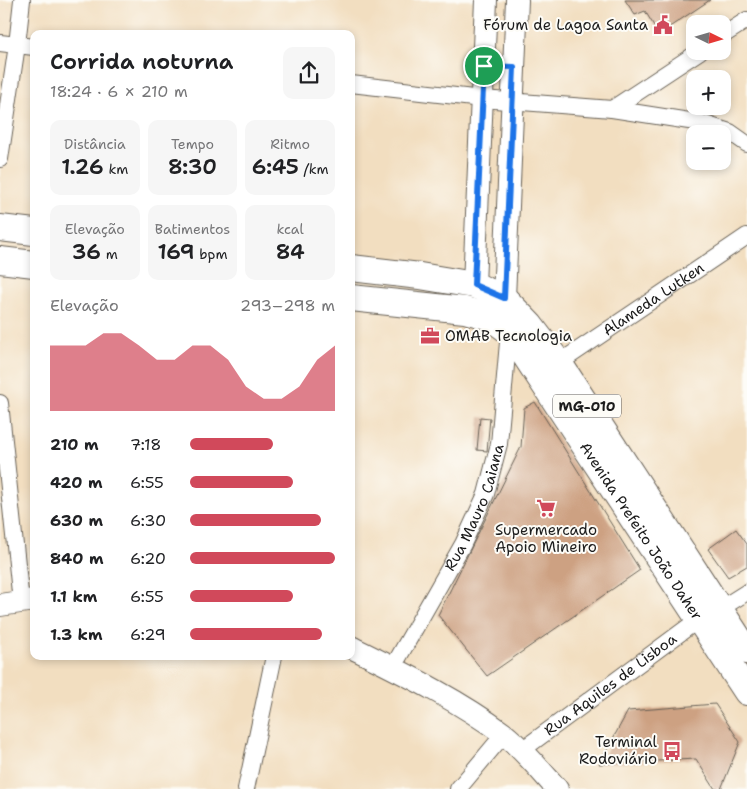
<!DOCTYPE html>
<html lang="pt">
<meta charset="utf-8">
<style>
:root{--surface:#fff;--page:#f6f6f6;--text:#202124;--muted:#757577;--accent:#d1495b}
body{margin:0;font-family:"Shantell Sans",sans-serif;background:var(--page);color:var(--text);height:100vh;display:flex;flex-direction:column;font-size:19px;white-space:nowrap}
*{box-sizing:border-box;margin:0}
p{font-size:16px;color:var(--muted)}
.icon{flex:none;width:28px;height:28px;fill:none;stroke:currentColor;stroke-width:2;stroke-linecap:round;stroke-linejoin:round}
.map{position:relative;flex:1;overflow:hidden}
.drawer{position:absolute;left:30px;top:30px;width:325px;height:630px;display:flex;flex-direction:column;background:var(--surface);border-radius:10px;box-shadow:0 2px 8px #0003}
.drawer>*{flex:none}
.needle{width:32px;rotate:95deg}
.controls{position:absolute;left:686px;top:15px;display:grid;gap:10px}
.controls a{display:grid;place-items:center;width:45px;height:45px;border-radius:10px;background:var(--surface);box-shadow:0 2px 8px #0003;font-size:25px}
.pin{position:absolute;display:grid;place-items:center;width:42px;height:42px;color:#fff;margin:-21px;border:2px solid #fff;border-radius:50%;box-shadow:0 1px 5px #0007}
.round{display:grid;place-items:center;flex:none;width:52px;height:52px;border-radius:10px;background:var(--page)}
.head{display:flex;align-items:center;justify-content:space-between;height:85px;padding:0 20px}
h1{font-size:22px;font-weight:600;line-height:38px}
.stats{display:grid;grid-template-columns:repeat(3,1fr);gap:8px;height:85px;padding:5px 20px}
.stats div{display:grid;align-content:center;border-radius:10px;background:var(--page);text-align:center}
.stats b{font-size:21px;font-weight:600}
.stats small{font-size:14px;font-weight:400}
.stats p{font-size:14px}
.chart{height:140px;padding:10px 20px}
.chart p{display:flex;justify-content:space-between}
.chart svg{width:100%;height:90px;margin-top:5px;fill:var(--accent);opacity:.7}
ul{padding:0 20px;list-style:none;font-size:16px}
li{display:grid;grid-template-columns:80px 60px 1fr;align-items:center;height:38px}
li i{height:12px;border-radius:6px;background:var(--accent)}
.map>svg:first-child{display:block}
</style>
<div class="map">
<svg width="747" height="789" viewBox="0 0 747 789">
<rect width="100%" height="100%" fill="#fdfcf7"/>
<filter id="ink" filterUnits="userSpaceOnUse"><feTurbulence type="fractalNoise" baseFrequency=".02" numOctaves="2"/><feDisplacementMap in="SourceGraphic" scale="10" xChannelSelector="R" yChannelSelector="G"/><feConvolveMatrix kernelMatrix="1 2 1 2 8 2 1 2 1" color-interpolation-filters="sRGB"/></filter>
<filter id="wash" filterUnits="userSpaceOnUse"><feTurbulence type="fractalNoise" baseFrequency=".0096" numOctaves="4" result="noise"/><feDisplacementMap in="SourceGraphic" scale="20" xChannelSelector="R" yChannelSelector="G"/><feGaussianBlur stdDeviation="1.12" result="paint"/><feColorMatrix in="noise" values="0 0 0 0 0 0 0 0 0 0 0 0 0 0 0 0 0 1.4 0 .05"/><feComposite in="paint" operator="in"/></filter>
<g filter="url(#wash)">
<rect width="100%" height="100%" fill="#f2dec0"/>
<g id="blocks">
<path fill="#cda182" d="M 625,0 L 710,0 L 659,34 L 645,11 L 635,15 Z
M 535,402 L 640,570 L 487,676 L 438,615 L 521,447 L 524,408 Z
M 480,417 L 490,418 L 487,451 L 477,450 Z
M 736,529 L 747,544 L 747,566 L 728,577 L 708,549 Z
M 715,704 L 740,742 L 721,789 L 715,789 L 696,759 L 599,764 L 628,711 Z"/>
</g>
</g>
<g filter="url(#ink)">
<use href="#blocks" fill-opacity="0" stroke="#676055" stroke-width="1"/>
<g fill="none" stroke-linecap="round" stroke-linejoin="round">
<g stroke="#676055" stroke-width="9">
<path id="lane" d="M 486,66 L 512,67"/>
</g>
<g stroke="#676055" stroke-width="18">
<g id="street">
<path d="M 722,36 L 747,20"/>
<path d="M 0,43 L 34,47"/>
<path d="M 351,84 L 482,99 L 612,109 L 702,123 L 730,132 L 747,144"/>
<path d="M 612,109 L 700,51"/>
<path d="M 0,159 L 17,45 L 22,0"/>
<path id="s1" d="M 559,363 L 747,236"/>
<path d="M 0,403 L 21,602"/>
<path d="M 720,609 L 747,592"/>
<path id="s2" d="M 393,667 L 463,544 L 486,494 L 499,444 L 509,331"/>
<path id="s3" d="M 522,750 L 699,619"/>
<path d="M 246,789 L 274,656"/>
<path d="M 458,789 L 504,734"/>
</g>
</g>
<g stroke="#676055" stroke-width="24">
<path id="secondary" d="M 474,285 L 486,0
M 504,298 L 517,0
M 0,605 L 34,600
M 351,647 C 403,673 457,699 504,734 C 524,750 540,770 557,789"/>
</g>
<g stroke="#676055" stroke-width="28">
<g id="primary">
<path d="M 0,228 L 34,232"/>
<path d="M 0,260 L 34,264"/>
<path d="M 351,268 L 420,276 L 474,285 L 504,298 L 530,325 L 559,363 L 747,651"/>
<path id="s4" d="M 351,298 L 465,310 L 490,317 L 509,331 L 747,692"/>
</g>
</g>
<use href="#lane" stroke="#fff" stroke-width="8"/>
<use href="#street" stroke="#fff" stroke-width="16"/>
<use href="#secondary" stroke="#fff" stroke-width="22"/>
<use href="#primary" stroke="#fff" stroke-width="26"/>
</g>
</g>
<g fill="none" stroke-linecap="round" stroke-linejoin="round" filter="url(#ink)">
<g stroke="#fff" stroke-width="10">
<path id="route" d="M 484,66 L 514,67 L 504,298 L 474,285 Z"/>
</g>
<use href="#route" stroke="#1a73e8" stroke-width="6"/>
</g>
<defs>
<g id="civic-bare" transform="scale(1.5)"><path d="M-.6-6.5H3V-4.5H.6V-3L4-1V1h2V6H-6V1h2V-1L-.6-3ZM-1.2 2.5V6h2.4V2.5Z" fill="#d1495b" stroke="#fdfcf7" stroke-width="2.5" paint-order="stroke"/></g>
<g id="office-bare" transform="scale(1.5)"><path d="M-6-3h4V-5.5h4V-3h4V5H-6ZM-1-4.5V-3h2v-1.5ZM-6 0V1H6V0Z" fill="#d1495b" stroke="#fdfcf7" stroke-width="2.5" paint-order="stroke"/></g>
<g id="supermarket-bare" transform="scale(1.5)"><path d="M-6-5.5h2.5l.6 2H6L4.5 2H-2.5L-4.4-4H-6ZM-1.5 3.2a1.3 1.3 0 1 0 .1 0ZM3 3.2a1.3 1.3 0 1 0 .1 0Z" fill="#d1495b" stroke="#fdfcf7" stroke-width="2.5" paint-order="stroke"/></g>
<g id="bus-bare" transform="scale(1.5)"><path d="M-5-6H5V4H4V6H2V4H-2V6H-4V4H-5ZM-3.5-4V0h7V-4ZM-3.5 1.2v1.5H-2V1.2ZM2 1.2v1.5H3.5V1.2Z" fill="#d1495b" stroke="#fdfcf7" stroke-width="2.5" paint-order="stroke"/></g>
</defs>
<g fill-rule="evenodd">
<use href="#civic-bare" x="663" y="25"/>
<use href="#office-bare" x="430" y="336"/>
<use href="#supermarket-bare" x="546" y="508"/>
<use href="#bus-bare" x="672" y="751"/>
</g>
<g text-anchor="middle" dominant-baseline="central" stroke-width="4" stroke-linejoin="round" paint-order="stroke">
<rect fill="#fdfcf7" stroke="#605f5e" stroke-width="1" x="553" y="394.5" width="68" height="23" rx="4"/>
<g font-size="14" font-weight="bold" fill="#1c1c1c">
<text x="587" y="406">MG-010</text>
</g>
<g font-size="15" fill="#1c1c1c" stroke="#fdfcf7" text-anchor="end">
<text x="648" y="25">Fórum de Lagoa Santa</text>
<text x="445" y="336" text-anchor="start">OMAB Tecnologia</text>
<text x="546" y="530" text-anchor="middle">Supermercado<tspan x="546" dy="17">Apoio Mineiro</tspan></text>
<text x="657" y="742">Terminal<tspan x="657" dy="17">Rodoviário</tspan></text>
</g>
<g font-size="15" fill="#1c1c1c" stroke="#fdfcf7">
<text stroke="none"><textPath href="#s1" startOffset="114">Alameda Lutken</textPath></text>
<text stroke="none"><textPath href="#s2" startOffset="180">Rua Mauro Caiana</textPath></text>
<text stroke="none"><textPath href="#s4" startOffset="404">Avenida Prefeito João Daher</textPath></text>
<text stroke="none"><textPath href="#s3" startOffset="110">Rua Aquiles de Lisboa</textPath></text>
</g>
</g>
</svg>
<div class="controls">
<a><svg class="needle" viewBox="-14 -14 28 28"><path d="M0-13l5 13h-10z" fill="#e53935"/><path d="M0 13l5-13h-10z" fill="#757577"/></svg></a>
<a>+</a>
<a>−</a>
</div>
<div class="pin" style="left:484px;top:66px;background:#1e9e55"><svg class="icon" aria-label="arrive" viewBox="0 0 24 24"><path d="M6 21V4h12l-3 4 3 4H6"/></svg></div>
<section class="drawer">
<div class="head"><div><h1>Corrida noturna</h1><p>18:24 · 6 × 210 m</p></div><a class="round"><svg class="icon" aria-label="share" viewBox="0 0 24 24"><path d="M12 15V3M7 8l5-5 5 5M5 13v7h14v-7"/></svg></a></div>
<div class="stats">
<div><p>Distância</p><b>1.26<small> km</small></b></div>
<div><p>Tempo</p><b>8:30</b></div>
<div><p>Ritmo</p><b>6:45<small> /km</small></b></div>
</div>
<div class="stats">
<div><p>Elevação</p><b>36<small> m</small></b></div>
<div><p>Batimentos</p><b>169<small> bpm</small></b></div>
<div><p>kcal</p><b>84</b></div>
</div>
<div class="chart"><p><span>Elevação</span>293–298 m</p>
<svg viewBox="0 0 160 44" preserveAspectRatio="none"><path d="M0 44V12L10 12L20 12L30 6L40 6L50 12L60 19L70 19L80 12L90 12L100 19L110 32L120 38L130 38L140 32L150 19L160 12V44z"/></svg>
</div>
<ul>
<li><b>210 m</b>7:18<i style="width:57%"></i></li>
<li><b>420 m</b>6:55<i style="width:71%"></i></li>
<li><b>630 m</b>6:30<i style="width:90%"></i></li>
<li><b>840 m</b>6:20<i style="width:100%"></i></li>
<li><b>1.1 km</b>6:55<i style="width:71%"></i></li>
<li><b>1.3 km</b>6:29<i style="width:91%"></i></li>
</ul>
</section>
</div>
